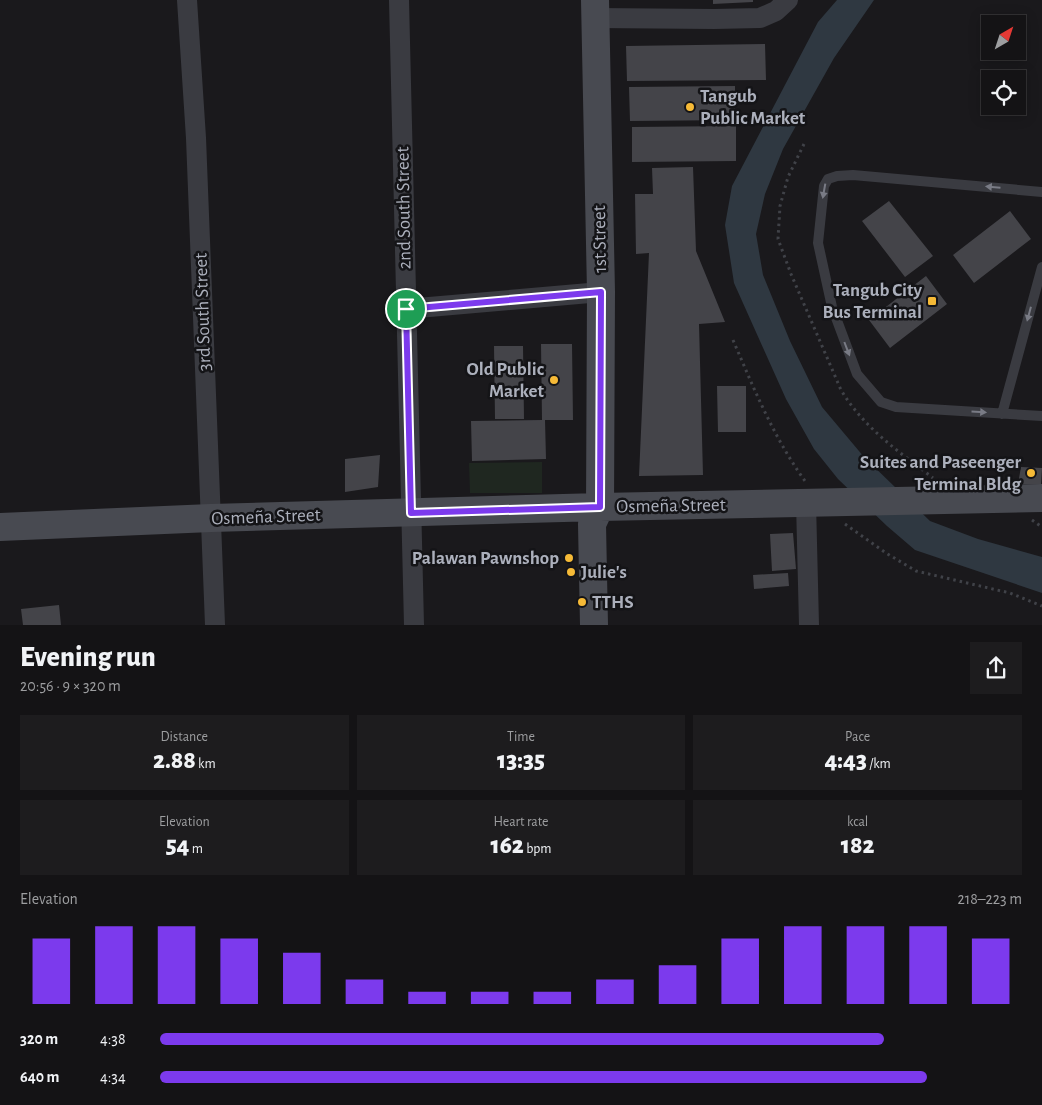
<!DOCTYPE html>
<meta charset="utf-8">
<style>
:root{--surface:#141315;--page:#1d1c1e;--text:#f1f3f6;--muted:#9d9ea0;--line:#333234;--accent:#7c3aed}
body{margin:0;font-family:"Alegreya Sans",sans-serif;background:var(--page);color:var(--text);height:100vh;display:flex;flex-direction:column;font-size:19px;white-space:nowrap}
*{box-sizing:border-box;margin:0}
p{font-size:16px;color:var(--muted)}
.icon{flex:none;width:28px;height:28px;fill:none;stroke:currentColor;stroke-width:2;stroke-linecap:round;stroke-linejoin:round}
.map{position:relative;height:625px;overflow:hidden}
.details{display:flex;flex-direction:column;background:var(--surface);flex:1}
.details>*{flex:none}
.needle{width:32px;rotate:39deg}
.tools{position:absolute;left:981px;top:15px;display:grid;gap:10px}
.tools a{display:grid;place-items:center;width:45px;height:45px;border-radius:0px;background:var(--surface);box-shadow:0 2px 12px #0003,0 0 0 1px var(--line);font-size:25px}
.pin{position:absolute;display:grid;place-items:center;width:42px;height:42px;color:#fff;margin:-21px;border:2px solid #fff;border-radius:50%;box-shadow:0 1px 5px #0007}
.round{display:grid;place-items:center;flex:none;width:52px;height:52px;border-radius:0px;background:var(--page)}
.summary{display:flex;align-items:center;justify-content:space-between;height:85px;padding:0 20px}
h1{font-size:28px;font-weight:800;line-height:38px}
.figures{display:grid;grid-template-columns:repeat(3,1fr);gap:8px;height:85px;padding:5px 20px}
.figures div{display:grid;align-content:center;border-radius:0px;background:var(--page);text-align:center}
.figures b{font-size:25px;font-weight:800}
.figures small{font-size:14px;font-weight:400}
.figures p{font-size:14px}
.chart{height:140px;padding:10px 20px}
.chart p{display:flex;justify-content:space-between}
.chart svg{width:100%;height:90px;margin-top:5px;stroke:var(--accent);stroke-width:6}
ul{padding:0 20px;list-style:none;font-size:16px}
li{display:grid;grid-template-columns:80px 60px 1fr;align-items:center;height:38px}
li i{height:12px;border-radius:6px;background:var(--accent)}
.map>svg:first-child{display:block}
</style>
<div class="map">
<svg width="1042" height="625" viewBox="0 0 1042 625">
<rect width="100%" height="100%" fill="#1a191c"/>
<path fill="#1f2720" d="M 542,462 L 542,493 L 470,493 L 469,463 Z"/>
<path fill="#2f3841" d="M 837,0 L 874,0 L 834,58 L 783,149 L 765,194 L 756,234 L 763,275 L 790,341 L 822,407 L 864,457 L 930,521 L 978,539 L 1042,557 L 1042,593 L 915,550 L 887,526 L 838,479 L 814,449 L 786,399 L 734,283 L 725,225 L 732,186 L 818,22 Z"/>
<path fill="#444449" d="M 713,0 L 753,0 L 753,2 L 713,4 Z
M 765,44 L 766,80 L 627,81 L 626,46 Z
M 735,86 L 735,120 L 630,121 L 629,87 Z
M 736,126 L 736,161 L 632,162 L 632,127 Z
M 693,167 L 696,251 L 725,322 L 699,324 L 703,475 L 639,476 L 649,253 L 636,254 L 635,194 L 653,194 L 652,168 Z
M 889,201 L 933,256 L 905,277 L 862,221 Z
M 1010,211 L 1031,239 L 974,283 L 953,255 Z
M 926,276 L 947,304 L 890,348 L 869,320 Z
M 541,344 L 572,344 L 573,420 L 545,420 L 546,459 L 472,461 L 471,421 L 542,420 Z
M 494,346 L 523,346 L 524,419 L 495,419 Z
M 717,386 L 746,386 L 746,432 L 718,432 Z
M 380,455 L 378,487 L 345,492 L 345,459 Z
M 1021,467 L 1042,468 L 1041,484 L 1018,484 Z
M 793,533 L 796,569 L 772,571 L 770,534 Z
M 788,573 L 789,586 L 754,589 L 753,575 Z
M 59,605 L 61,625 L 23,625 L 21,609 Z"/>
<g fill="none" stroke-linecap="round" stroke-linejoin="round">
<path stroke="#404248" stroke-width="3" stroke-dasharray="2.5 4" stroke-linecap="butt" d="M 804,144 L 788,177 L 780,206 L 778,239 L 791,274 L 841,390 C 864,428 898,451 933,478
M 733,340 C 754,389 774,438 805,481
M 1032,520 L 1042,527
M 845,524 L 886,553 L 916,571 L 1010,593 L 1042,606"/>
<path stroke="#3a3b41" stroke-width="10" d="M 1042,192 L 853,175 L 837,176 L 828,179 L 824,186 L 818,243 L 832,307 L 857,374 L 881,402 L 896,407 L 1042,416
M 1002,414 L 1042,267"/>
<path stroke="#3a3b41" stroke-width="20" d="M 187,0 L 196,138 L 215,625
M 399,0 L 414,625
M 595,18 L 714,19 L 760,18 L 776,11 L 788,0
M 406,309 L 601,292
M 806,502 L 809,625"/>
<path stroke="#484a51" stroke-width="28" d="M 0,527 L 211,518 L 600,507 L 1042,498
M 594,625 L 592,524 L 600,507 L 601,292 L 595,0"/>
</g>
<defs><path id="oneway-solid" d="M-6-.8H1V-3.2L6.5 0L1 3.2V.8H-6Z" transform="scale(1.25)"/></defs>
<g fill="#797b85">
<use href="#oneway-solid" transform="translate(993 187) rotate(-175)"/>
<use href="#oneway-solid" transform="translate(824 191) rotate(100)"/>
<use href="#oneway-solid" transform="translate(1029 314) rotate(105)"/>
<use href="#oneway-solid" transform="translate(847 349) rotate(69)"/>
<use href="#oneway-solid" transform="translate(979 412) rotate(3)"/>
</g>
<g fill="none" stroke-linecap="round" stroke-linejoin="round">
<g stroke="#fff" stroke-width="10">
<path id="route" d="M 601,292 L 600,507 L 411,513 L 406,309 Z"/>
</g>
<use href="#route" stroke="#7c3aed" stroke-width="6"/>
</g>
<g fill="#f6ba37" stroke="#141417" stroke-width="2">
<circle cx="690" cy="107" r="5"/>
<rect x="927" y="296" width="10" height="10" rx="2.5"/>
<circle cx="554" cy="380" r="5"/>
<circle cx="1031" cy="473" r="5"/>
<circle cx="569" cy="558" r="5"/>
<circle cx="571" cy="572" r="5"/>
<circle cx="582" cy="602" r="5"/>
</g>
<g text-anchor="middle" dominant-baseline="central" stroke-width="5" stroke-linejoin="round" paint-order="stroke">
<g font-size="19" font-weight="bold" fill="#acb0bc" stroke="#141417" text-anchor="end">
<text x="700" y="96" text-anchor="start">Tangub<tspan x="700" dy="22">Public Market</tspan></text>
<text x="922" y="290">Tangub City<tspan x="922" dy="22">Bus Terminal</tspan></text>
<text x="544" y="369">Old Public<tspan x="544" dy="22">Market</tspan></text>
<text x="1021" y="462">Suites and Paseenger<tspan x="1021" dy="22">Terminal Bldg</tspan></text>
<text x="559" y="558">Palawan Pawnshop</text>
<text x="581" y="572" text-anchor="start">Julie's</text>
<text x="592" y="602" text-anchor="start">TTHS</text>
</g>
<g font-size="19" fill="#acb0bc" stroke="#141417">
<text transform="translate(404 208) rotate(-91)">2nd South Street</text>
<text transform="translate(600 239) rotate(-91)">1st Street</text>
<text transform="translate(203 312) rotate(-92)">3rd South Street</text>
<text transform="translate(671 506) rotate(-1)">Osmeña Street</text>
<text transform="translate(266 517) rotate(-2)">Osmeña Street</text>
</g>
</g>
</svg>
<div class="tools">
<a><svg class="needle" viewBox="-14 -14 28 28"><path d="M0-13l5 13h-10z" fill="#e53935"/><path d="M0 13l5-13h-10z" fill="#9d9ea0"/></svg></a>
<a><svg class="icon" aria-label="locate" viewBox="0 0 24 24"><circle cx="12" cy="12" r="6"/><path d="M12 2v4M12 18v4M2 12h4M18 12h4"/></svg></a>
</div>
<div class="pin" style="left:406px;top:309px;background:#1e9e55"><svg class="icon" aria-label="arrive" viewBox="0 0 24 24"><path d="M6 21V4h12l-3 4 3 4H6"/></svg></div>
</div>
<section class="details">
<div class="summary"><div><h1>Evening run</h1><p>20:56 · 9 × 320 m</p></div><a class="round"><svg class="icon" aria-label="share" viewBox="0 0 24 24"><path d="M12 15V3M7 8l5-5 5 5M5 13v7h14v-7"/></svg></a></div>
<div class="figures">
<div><p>Distance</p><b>2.88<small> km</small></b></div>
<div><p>Time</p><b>13:35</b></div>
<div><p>Pace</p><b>4:43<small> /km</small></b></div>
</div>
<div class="figures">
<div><p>Elevation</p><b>54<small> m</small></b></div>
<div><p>Heart rate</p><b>162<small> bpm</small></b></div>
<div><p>kcal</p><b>182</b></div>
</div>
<div class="chart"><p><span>Elevation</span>218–223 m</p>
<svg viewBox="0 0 160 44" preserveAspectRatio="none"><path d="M5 44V12M15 44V6M25 44V6M35 44V12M45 44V19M55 44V32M65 44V38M75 44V38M85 44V38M95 44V32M105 44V25M115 44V12M125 44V6M135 44V6M145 44V6M155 44V12"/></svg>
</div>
<ul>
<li><b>320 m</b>4:38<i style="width:84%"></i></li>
<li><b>640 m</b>4:34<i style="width:89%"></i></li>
</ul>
</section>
